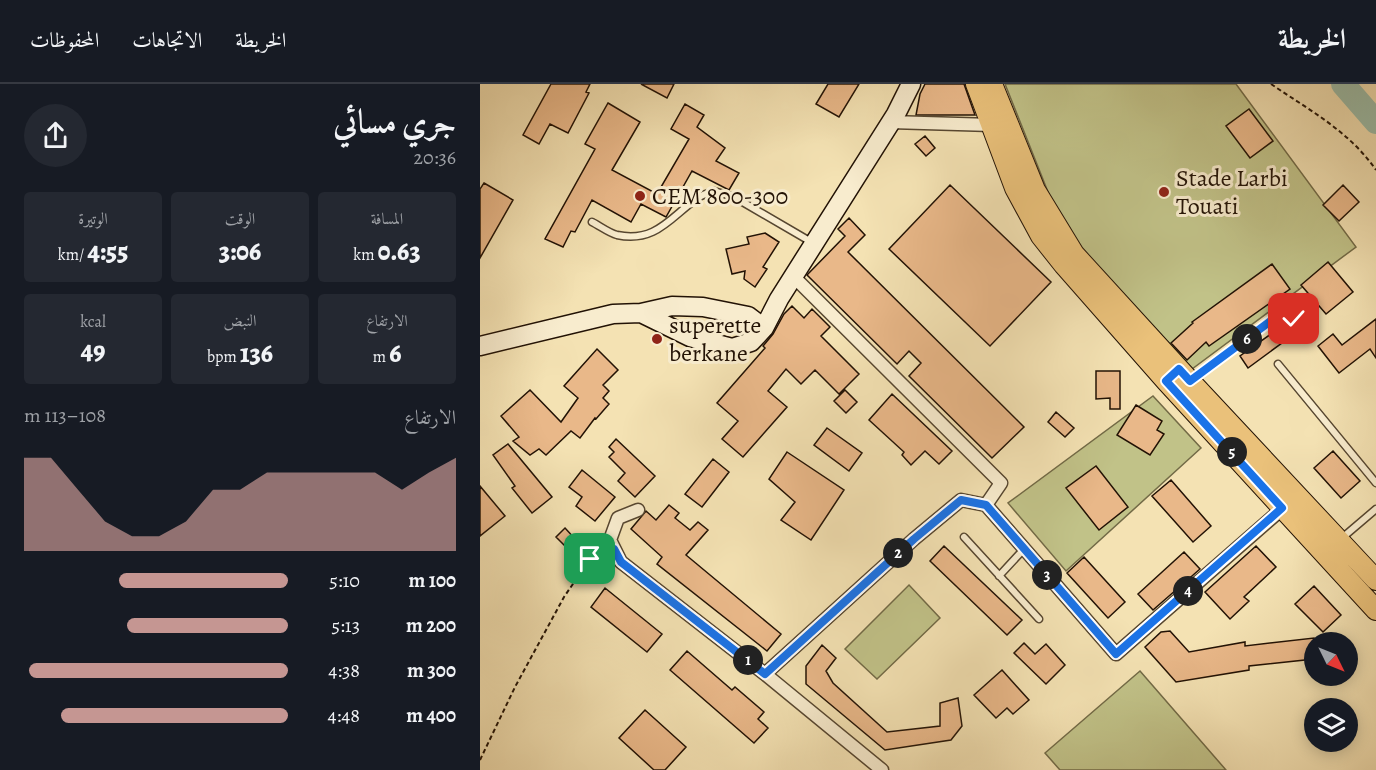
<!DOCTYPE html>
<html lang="ar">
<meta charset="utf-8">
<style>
:root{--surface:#171b24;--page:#242831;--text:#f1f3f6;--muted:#9ea1a6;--line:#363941;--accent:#c59692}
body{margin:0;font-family:Alegreya,Amiri,serif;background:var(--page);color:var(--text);direction:rtl;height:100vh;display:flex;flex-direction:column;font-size:22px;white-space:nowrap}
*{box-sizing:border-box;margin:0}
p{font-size:20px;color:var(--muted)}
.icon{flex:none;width:33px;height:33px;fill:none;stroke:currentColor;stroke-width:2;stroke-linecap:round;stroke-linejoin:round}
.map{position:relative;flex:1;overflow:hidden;direction:ltr}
.panel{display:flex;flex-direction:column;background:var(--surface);width:480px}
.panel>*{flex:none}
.needle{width:39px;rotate:133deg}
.fabs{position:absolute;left:824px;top:548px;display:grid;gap:12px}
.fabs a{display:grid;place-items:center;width:54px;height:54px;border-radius:50%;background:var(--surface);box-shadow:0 3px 15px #0003;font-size:30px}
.pin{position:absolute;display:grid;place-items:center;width:51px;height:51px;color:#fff;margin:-26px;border-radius:12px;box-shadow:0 3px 9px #0006}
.km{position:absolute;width:30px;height:30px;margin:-15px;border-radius:50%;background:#222;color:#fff;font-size:16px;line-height:30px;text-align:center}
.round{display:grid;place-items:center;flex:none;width:63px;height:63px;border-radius:32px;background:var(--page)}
.headline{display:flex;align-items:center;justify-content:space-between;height:102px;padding:0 24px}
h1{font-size:33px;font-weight:800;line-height:45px}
.metrics{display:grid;grid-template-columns:repeat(3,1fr);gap:9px;height:102px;padding:6px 24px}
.metrics div{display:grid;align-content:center;border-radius:6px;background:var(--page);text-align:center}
.metrics b{font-size:26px;font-weight:800}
.metrics small{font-size:16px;font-weight:400}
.metrics p{font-size:16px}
.chart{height:168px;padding:12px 24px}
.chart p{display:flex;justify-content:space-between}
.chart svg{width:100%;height:108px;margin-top:6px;fill:var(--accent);opacity:.7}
ul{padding:0 24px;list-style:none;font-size:20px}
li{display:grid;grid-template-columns:96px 72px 1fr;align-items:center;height:45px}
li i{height:15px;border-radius:8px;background:var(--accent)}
header{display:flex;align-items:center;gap:36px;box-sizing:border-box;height:84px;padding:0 30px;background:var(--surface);border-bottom:2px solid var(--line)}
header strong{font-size:28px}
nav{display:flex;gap:33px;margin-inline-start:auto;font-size:21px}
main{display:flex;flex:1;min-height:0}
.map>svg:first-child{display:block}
</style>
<header>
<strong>الخريطة</strong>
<nav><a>الخريطة</a><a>الاتجاهات</a><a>المحفوظات</a></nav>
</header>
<main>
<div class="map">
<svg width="896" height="686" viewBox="0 0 896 686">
<rect width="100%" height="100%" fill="#f4e2b3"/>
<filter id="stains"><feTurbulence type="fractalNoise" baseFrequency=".00333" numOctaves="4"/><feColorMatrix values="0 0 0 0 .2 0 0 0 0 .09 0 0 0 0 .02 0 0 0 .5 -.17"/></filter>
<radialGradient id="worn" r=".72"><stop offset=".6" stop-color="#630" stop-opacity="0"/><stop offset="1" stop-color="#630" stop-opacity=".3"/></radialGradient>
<path fill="#c1c288" stroke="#726a46" stroke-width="1.5" d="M 525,0 L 756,0 L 876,163 L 712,285 L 605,171 L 574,123 Z
M 673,312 L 721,364 L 586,487 L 528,419 Z
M 429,501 L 460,534 L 397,595 L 365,565 Z
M 660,587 L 746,686 L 580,686 L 565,669 Z"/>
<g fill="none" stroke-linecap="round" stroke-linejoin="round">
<path stroke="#9cbeaa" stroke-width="24" d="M 863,0 L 896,38"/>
</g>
<path fill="#e9b889" stroke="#221205" stroke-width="1.5" d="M 71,0 L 110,0 L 106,8 L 109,9 L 88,49 L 70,40 L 59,60 L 43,51 Z
M 161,0 L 194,0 L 187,14 Z
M 348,0 L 379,0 L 359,33 L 336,20 Z
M 445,0 L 484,0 L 495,31 L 436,31 L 440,10 Z
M 128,19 L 160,38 L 132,86 L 177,110 L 209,55 L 191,45 L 205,20 L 224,31 L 217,43 L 245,64 L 236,77 L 259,89 L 249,106 L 212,87 L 186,133 L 161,120 L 151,138 L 112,116 L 95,148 L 91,147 L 83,163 L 65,155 L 115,65 L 105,60 Z
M 769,25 L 793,57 L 770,74 L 746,42 Z
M 445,52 L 455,64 L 446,72 L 435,60 Z
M 4,99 L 33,116 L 0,174 L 0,105 Z
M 470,101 L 571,198 L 510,262 L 409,165 Z
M 863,101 L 879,118 L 859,137 L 843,121 Z
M 369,134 L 385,151 L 368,168 L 544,343 L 512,374 L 429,292 L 441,279 L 429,267 L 417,280 L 327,191 L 365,152 L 358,145 Z
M 285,149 L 299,158 L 283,183 L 287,185 L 275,203 L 264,195 L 265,187 L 252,190 L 246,165 L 269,160 L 267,153 Z
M 848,178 L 873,208 L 846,230 L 821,201 Z
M 792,180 L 810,205 L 729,262 L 726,258 L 707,276 L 691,259 L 713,239 L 712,238 Z
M 312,222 L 324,234 L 332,225 L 350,243 L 341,252 L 379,290 L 359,310 L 335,286 L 321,300 L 306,285 L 288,307 L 307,323 L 263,373 L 242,355 L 258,337 L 237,319 L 285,264 L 283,262 L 293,250 L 304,230 Z
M 896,235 L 896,274 L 890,265 L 859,289 L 838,262 L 853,250 L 862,261 Z
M 798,245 L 806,256 L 768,284 L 760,272 Z
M 117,265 L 138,286 L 123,301 L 129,307 L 123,314 L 129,320 L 116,335 L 115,334 L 100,354 L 91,347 L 66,371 L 59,365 L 50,371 L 33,357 L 39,353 L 21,332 L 50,306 L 81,338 L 98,314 L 84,302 Z
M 616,287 L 640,287 L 640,325 L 630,325 L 630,314 L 616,315 Z
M 365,306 L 377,318 L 366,329 L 354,317 Z
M 412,310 L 472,367 L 459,380 L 445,367 L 431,381 L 422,371 L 424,368 L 389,336 Z
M 656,321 L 682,337 L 677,346 L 684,350 L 670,371 L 637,351 Z
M 576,328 L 594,344 L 585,353 L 568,338 Z
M 347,344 L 382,369 L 369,387 L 334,361 Z
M 136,355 L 175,392 L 155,413 L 138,397 L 145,389 L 129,373 L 134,368 L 129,363 Z
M 28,360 L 72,413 L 52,429 L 32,404 L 35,402 L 13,371 Z
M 853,367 L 880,397 L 861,414 L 834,384 Z
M 307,368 L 364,406 L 331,456 L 301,436 L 315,418 L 289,395 Z
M 233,375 L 249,388 L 222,423 L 205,410 Z
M 616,382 L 648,423 L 619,446 L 586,404 Z
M 102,386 L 135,413 L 115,437 L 96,422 L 102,413 L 89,403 Z
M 691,396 L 731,442 L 713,458 L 672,412 Z
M 0,402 L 25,432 L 0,452 Z
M 189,421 L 199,429 L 195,434 L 210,446 L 218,438 L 228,446 L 206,471 L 301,550 L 287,567 L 177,480 L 182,473 L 151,445 L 166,427 L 176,436 Z
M 85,444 L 97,457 L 89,466 L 76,453 Z
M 464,462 L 542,536 L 527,551 L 450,477 Z
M 776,462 L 796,483 L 764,513 L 769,517 L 750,535 L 725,508 Z
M 704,468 L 720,485 L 673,526 L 658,510 Z
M 604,473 L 645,518 L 628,534 L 587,489 Z
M 834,502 L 861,531 L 843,548 L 815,520 Z
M 125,504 L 182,550 L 167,568 L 111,523 Z
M 690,547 L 709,568 L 765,558 L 765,562 L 834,554 L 834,575 L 769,582 L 769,586 L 696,598 L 665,563 L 681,548 Z
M 544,559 L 555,570 L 566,560 L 585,581 L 566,600 L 534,569 Z
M 342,561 L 356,574 L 346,587 L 353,599 L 407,648 L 460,642 L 460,619 L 478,614 L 482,642 L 471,656 L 405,666 L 326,600 L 326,582 Z
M 207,567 L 252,606 L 255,603 L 284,628 L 278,635 L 288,644 L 274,659 L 190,586 Z
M 522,586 L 549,616 L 533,630 L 527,624 L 516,634 L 494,611 Z
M 165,626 L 206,663 L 185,686 L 174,686 L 139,654 Z"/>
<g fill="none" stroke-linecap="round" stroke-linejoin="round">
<g stroke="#564630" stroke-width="9">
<path id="service" d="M 112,138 C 120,142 129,149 137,151 C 175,159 190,134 216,115 C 221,111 228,109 234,107 L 254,113 L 333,159
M 798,280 L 896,399
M 713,294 L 792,236 L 814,235 L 834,223
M 484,453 L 559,535
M 862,454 L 896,425
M 519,492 L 544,465"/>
</g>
<g stroke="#564630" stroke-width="15">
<path id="minor" d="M 410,38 L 512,41
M 313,192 L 521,399 L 506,421
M 158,426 L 138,434 L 130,456 L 141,478 L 285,590 L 402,686
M 285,590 L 434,455 L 481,416 L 506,421 L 636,570 L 803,424"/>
</g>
<g stroke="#221205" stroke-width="21">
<path id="secondary" d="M 161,229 L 210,253 L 252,264 L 271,258 L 284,244 L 299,215 L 416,30 L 431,0
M 0,262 L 133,230 L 161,229 L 192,222 L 223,223 L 268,232 L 284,244"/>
</g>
<g stroke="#221205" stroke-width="22">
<path id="primary" d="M 496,0 L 535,104 L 561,152 L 584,181 L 686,297 L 896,526
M 512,0 L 555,106 L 594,170 L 710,297 L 896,496"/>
</g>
<path stroke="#221205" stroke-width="2" stroke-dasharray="4.5 3" stroke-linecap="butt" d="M 791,0 C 829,26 869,47 896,86
M 0,676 L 35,603 L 84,513 L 110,475 L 123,470"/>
<use href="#service" stroke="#f8ecce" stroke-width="6"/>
<use href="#minor" stroke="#f8ecce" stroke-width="12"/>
<use href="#secondary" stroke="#f8ecce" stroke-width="18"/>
<use href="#primary" stroke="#eac17a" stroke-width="20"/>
</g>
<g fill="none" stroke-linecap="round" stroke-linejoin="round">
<g stroke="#fff" stroke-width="12">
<path id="route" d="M 110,475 L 134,465 L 141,478 L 285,590 L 434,455 L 481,416 L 506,421 L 636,570 L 802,424 L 686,297 L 699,285 L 710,297 L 792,236 L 814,235"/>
</g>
<use href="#route" stroke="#1a73e8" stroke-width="8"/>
</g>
<g fill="#8f2418" stroke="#f8ecce" stroke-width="2">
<circle cx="684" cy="108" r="6"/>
<circle cx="160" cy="112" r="6"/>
<circle cx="177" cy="255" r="6"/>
</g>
<g text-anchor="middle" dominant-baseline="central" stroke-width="6" stroke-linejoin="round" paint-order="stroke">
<g font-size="24" fill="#221205" stroke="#f8ecce" text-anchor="start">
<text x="696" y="94">Stade Larbi<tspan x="696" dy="28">Touati</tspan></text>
<text x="172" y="112">CEM 800-300</text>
<text x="189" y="241">superette<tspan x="189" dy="28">berkane</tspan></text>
</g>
</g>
<rect width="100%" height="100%" filter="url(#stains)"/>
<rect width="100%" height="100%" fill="url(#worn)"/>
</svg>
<div class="fabs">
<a><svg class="needle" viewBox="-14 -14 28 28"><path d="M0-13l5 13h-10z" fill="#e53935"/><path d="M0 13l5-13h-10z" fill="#9ea1a6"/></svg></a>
<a><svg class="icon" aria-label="layers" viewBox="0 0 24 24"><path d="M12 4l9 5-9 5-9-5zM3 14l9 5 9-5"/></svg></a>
</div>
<div class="pin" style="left:110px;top:475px;background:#1e9e55"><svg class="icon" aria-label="arrive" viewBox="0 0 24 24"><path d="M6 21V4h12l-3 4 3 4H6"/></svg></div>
<div class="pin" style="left:814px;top:235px;background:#d93025"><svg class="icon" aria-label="check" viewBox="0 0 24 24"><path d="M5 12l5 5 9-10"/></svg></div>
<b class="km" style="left:268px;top:576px">1</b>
<b class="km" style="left:418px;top:469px">2</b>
<b class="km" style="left:567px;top:491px">3</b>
<b class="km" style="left:708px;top:507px">4</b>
<b class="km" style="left:752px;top:368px">5</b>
<b class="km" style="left:767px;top:255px">6</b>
</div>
<section class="panel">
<div class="headline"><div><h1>جري مسائي</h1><p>20:36</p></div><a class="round"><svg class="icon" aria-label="share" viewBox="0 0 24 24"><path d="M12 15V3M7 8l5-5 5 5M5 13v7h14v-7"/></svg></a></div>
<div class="metrics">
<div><p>المسافة</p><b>0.63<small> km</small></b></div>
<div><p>الوقت</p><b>3:06</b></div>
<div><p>الوتيرة</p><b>4:55<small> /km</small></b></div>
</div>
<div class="metrics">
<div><p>الارتفاع</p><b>6<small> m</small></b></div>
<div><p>النبض</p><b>136<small> bpm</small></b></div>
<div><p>kcal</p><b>49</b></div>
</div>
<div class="chart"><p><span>الارتفاع</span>108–113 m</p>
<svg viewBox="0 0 160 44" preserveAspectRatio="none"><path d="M0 44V6L10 6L20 19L30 32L40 38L50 38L60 32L70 19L80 19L90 12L100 12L110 12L120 12L130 12L140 19L150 12L160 6V44z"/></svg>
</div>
<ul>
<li><b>100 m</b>5:10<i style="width:64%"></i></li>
<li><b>200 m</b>5:13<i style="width:61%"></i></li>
<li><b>300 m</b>4:38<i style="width:98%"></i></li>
<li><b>400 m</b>4:48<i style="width:86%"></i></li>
</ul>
</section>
</main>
